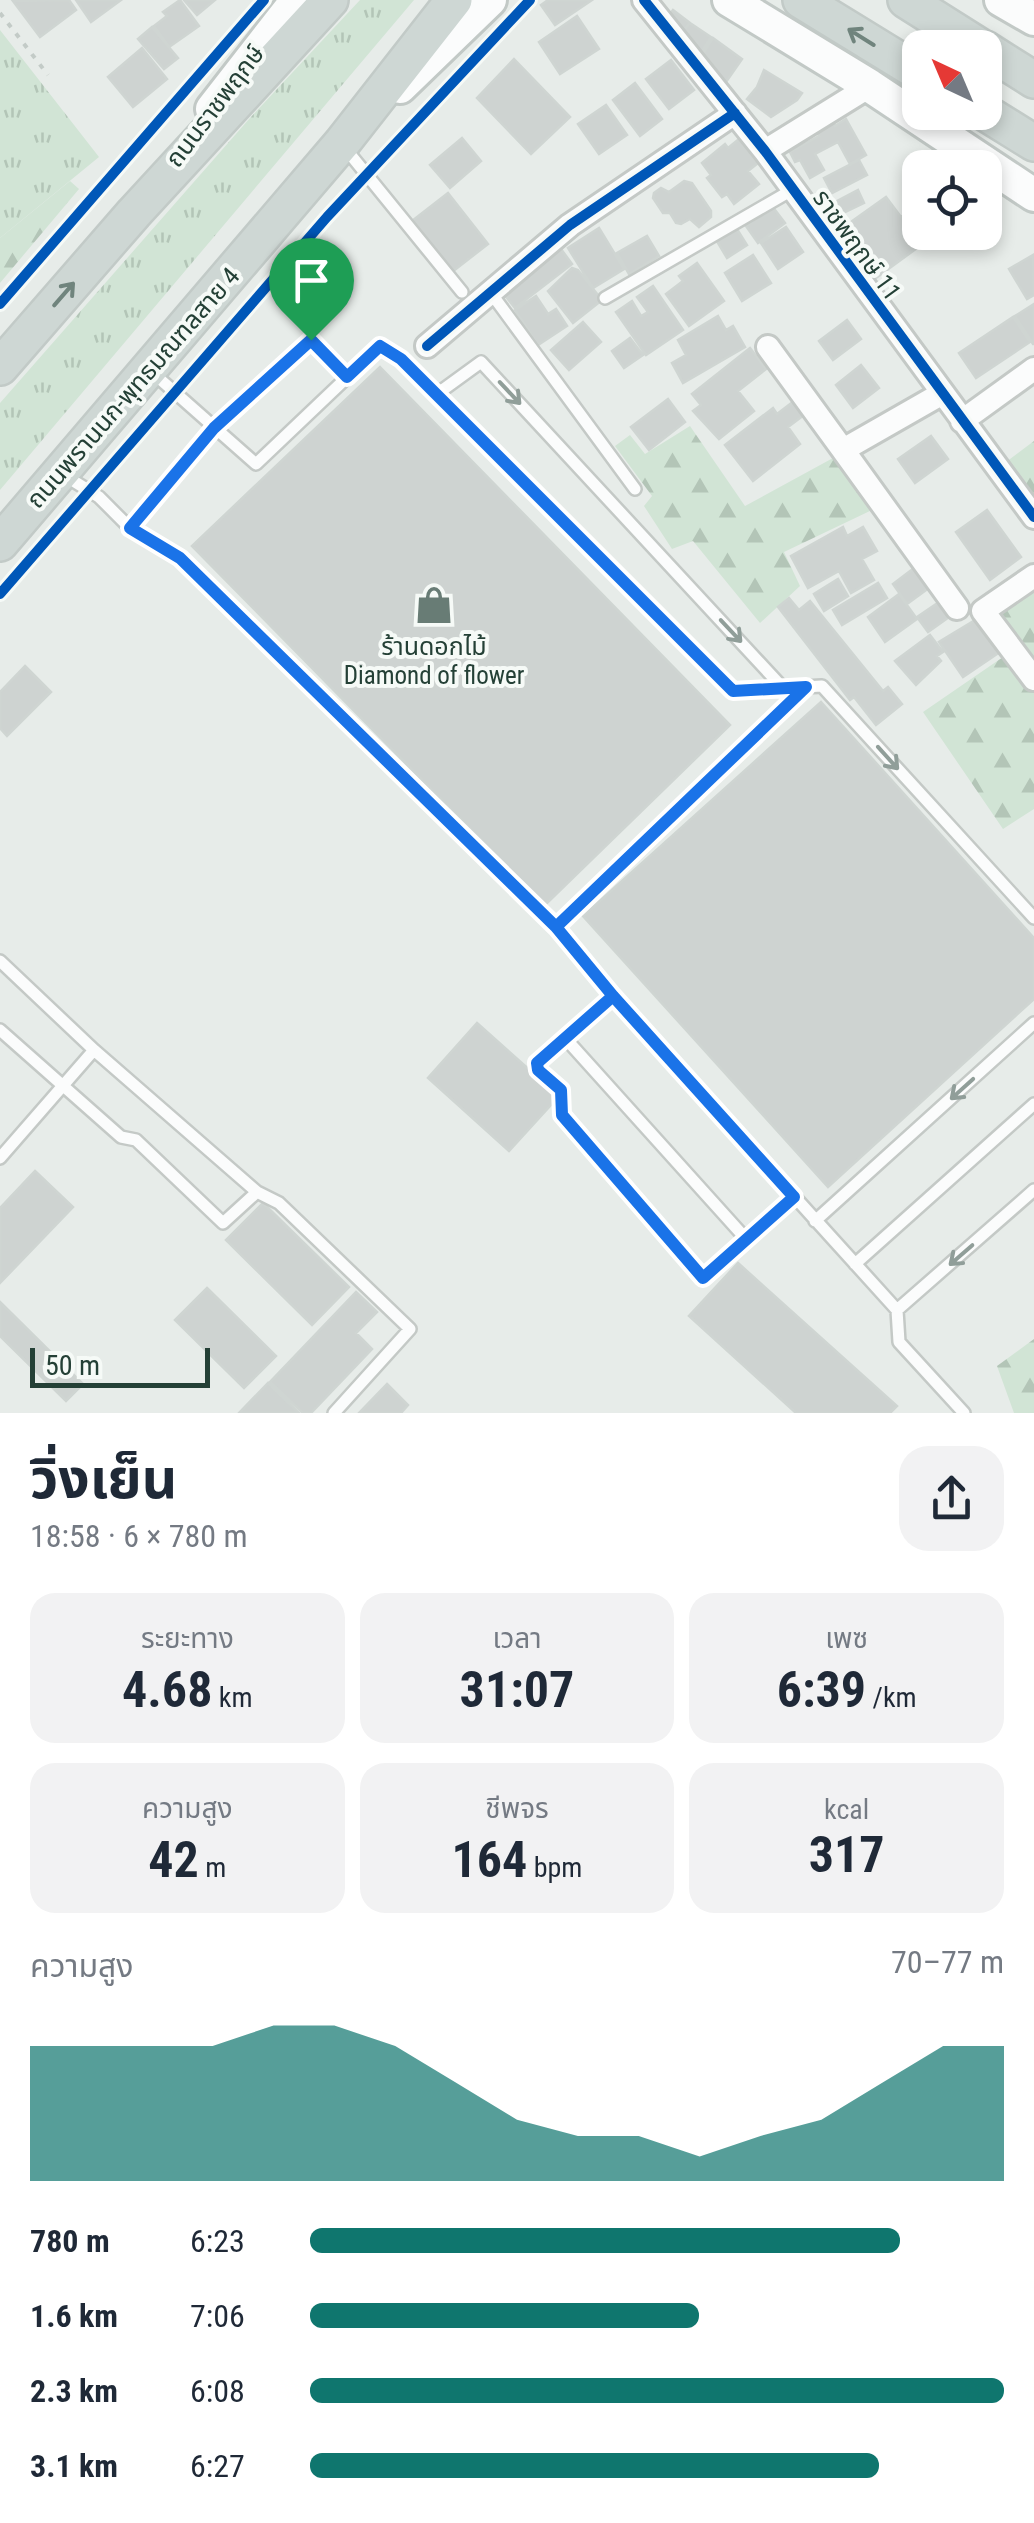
<!DOCTYPE html>
<html lang="th">
<meta charset="utf-8">
<style>
:root{--surface:#fff;--page:#f2f2f3;--text:#1f2937;--muted:#747a83;--accent:#0f766e}
body{margin:0;font-family:"Roboto Condensed","Noto Sans Thai",sans-serif;background:var(--page);color:var(--text);height:100vh;display:flex;flex-direction:column;font-size:38px;white-space:nowrap}
*{box-sizing:border-box;margin:0}
p{font-size:32px;color:var(--muted)}
.icon{flex:none;width:55px;height:55px;fill:none;stroke:currentColor;stroke-width:2;stroke-linecap:round;stroke-linejoin:round}
.map{position:relative;height:1413px;overflow:hidden}
.drawer{display:flex;flex-direction:column;background:var(--surface);flex:1}
.drawer>*{flex:none}
.needle{width:65px;rotate:316deg}
.tools{position:absolute;left:902px;top:30px;display:grid;gap:20px}
.tools a{display:grid;place-items:center;width:100px;height:100px;border-radius:20px;background:var(--surface);box-shadow:0 5px 15px #0003;font-size:50px}
.scale{position:absolute;left:30px;bottom:25px;width:180px;box-sizing:border-box;padding-left:10px;border:5px solid #244036;border-top:0;font-size:28px;line-height:35px;white-space:nowrap;color:#244036;-webkit-text-stroke:8px #f6faf7;paint-order:stroke}
.pin{position:absolute;display:grid;place-items:center;width:85px;height:85px;color:#fff;margin:-102px -42px;border-radius:50% 50% 50% 0;rotate:-45deg;box-shadow:0 0 10px #0007}
.pin .icon{rotate:45deg}
.round{display:grid;place-items:center;flex:none;width:105px;height:105px;border-radius:30px;background:var(--page)}
.overview{display:flex;align-items:center;justify-content:space-between;height:170px;padding:0 30px}
h1{font-size:55px;font-weight:700;line-height:75px}
.metrics{display:grid;grid-template-columns:repeat(3,1fr);gap:15px;height:170px;padding:10px 30px}
.metrics div{display:grid;align-content:center;border-radius:25px;background:var(--page);text-align:center}
.metrics b{font-size:50px;font-weight:700}
.metrics small{font-size:28px;font-weight:400}
.metrics p{font-size:28px}
.chart{height:280px;padding:20px 30px}
.chart p{display:flex;justify-content:space-between}
.chart svg{width:100%;height:180px;margin-top:10px;fill:var(--accent);opacity:.7}
ul{padding:0 30px;list-style:none;font-size:32px}
li{display:grid;grid-template-columns:160px 120px 1fr;align-items:center;height:75px}
li i{height:25px;border-radius:12px;background:var(--accent)}
.map>svg:first-child{display:block}
</style>
<div class="map">
<svg width="1034" height="1413" viewBox="0 0 1034 1413">
<defs>
<pattern id="grass-tufts" width="24" height="20" patternUnits="userSpaceOnUse" patternTransform="scale(2.5)"><rect width="24" height="20" fill="#d1e4d5"/><path d="M3 7l-1-3M5 7V3M7 7l1-3M15 17l-1-3M17 17v-4M19 17l1-3" fill="none" stroke="#b3c5b7"/></pattern>
<pattern id="forest-firs" width="22" height="20" patternUnits="userSpaceOnUse" patternTransform="scale(2.5)"><rect width="22" height="20" fill="#d1e4d5"/><path d="M5 1l3.5 6h-7zM16 11l3.5 6h-7z" fill="#b3c5b7"/></pattern>
</defs>
<rect width="100%" height="100%" fill="#e7ece9"/>
<path fill="url(#grass-tufts)" d="M 360,0 L 414,0 L 0,490 L 0,403 L 250,118 Z
M 0,30 L 99,157 L 0,238 Z"/>
<path fill="url(#forest-firs)" d="M 70,181 L 79,189 L 0,283 L 0,238 Z
M 690,426 L 745,506 L 833,458 L 872,510 L 784,552 L 800,586 L 760,623 L 693,541 L 672,549 L 644,506 L 652,496 L 615,446 L 630,435 L 645,454 Z
M 1034,441 L 1034,498 L 1006,462 Z
M 1034,586 L 1034,669 L 997,615 Z
M 1006,655 L 1034,692 L 1034,809 L 1003,829 L 923,712 Z
M 1034,1339 L 1034,1413 L 1014,1413 L 997,1366 Z"/>
<path fill="#ced3d1" stroke="#cfd5d2" stroke-width="2.5" d="M 69,0 L 76,10 L 40,37 L 13,1 Z
M 76,0 L 121,0 L 91,22 Z
M 180,0 L 199,26 L 169,47 L 154,26 L 167,16 L 163,12 Z
M 184,0 L 215,0 L 197,15 Z
M 548,0 L 592,0 L 555,25 L 541,5 Z
M 673,10 L 690,23 L 682,32 L 668,17 Z
M 577,16 L 599,49 L 560,74 L 539,42 Z
M 690,23 L 711,37 L 701,53 L 682,32 Z
M 152,27 L 178,58 L 164,69 L 138,39 Z
M 713,38 L 742,59 L 726,82 L 702,55 Z
M 142,48 L 167,79 L 133,107 L 108,77 Z
M 514,59 L 570,117 L 531,154 L 477,98 Z
M 671,60 L 694,90 L 669,109 L 646,79 Z
M 764,70 L 802,93 L 797,100 L 771,117 L 747,99 L 757,87 Z
M 635,83 L 662,119 L 640,136 L 613,100 Z
M 606,105 L 627,135 L 599,154 L 578,124 Z
M 846,119 L 866,155 L 850,164 L 838,142 L 815,154 L 824,170 L 810,178 L 800,160 L 795,162 L 790,152 L 819,136 L 815,129 L 831,120 L 835,126 Z
M 462,138 L 481,161 L 450,188 L 430,165 Z
M 739,139 L 758,163 L 748,171 L 759,184 L 734,204 L 727,194 L 722,197 L 707,178 L 711,175 L 702,163 L 725,144 L 728,148 Z
M 859,160 L 867,175 L 832,193 L 824,178 Z
M 684,181 L 692,183 L 711,211 L 711,217 L 699,227 L 690,219 L 681,224 L 676,223 L 670,213 L 663,213 L 653,198 L 654,193 L 661,188 L 669,192 Z
M 858,190 L 864,203 L 843,213 L 837,201 Z
M 448,193 L 488,244 L 452,272 L 412,221 Z
M 886,197 L 901,217 L 920,203 L 920,232 L 939,232 L 876,278 L 841,229 Z
M 772,206 L 785,223 L 758,243 L 746,226 Z
M 735,226 L 747,245 L 727,258 L 715,238 Z
M 786,227 L 803,252 L 778,269 L 761,243 Z
M 599,228 L 624,269 L 593,288 L 568,248 Z
M 647,236 L 659,256 L 629,274 L 617,253 Z
M 558,245 L 572,264 L 515,308 L 500,289 Z
M 753,255 L 771,283 L 742,301 L 725,273 Z
M 1033,255 L 1034,295 L 1027,299 L 1009,269 Z
M 697,263 L 724,301 L 689,326 L 666,294 L 683,281 L 679,276 Z
M 572,268 L 578,270 L 602,300 L 573,323 L 548,291 Z
M 653,286 L 683,330 L 646,355 L 616,312 L 632,301 L 641,316 L 648,312 L 637,297 Z
M 536,296 L 548,314 L 556,309 L 567,326 L 538,345 L 515,310 Z
M 1034,304 L 1034,344 L 1033,344 L 1015,316 Z
M 718,316 L 726,330 L 733,326 L 745,347 L 683,383 L 672,363 L 686,355 L 678,340 Z
M 1013,317 L 1030,342 L 976,378 L 959,353 Z
M 847,320 L 861,339 L 833,360 L 819,341 Z
M 583,322 L 601,342 L 569,370 L 551,350 Z
M 630,338 L 643,355 L 624,368 L 612,351 Z
M 750,348 L 766,369 L 738,391 L 754,411 L 719,439 L 693,411 L 701,405 L 692,394 Z
M 861,365 L 879,388 L 853,408 L 836,385 Z
M 380,367 L 730,725 L 545,905 L 192,546 Z
M 668,399 L 685,422 L 649,450 L 631,427 Z
M 794,401 L 804,415 L 788,427 L 800,444 L 753,481 L 725,445 L 773,408 L 777,414 Z
M 931,436 L 948,459 L 915,483 L 898,459 Z
M 987,510 L 1021,557 L 990,580 L 956,532 Z
M 843,527 L 847,536 L 863,527 L 877,551 L 862,559 L 874,580 L 851,593 L 839,571 L 808,588 L 791,556 Z
M 918,565 L 933,585 L 907,604 L 893,584 Z
M 838,579 L 848,596 L 824,611 L 814,594 Z
M 878,583 L 887,598 L 842,625 L 833,610 Z
M 899,594 L 917,619 L 885,642 L 868,617 Z
M 789,598 L 799,610 L 810,601 L 883,691 L 888,687 L 902,704 L 876,725 L 854,697 L 850,700 L 778,607 Z
M 942,600 L 952,615 L 928,632 L 917,617 Z
M 977,619 L 1000,652 L 963,677 L 939,642 Z
M 930,635 L 943,652 L 937,656 L 941,661 L 916,685 L 895,661 Z
M 25,666 L 51,692 L 7,736 L 0,728 L 0,692 Z
M 821,702 L 1034,938 L 1034,999 L 828,1187 L 583,916 Z
M 477,1023 L 559,1096 L 509,1151 L 428,1078 Z
M 35,1171 L 73,1207 L 0,1283 L 0,1208 Z
M 263,1203 L 349,1287 L 312,1325 L 226,1240 Z
M 738,1263 L 897,1406 L 890,1413 L 796,1413 L 689,1316 Z
M 207,1288 L 276,1356 L 244,1388 L 175,1320 Z
M 356,1292 L 377,1312 L 356,1333 L 372,1349 L 311,1413 L 303,1413 L 270,1382 Z
M 0,1302 L 83,1384 L 66,1401 L 0,1336 Z
M 268,1383 L 299,1413 L 239,1413 Z
M 387,1384 L 408,1405 L 401,1413 L 359,1413 Z"/>
<g fill="none" stroke-linecap="round" stroke-linejoin="round">
<g stroke="#c4c9c6" stroke-width="16">
<path id="service" d="M 345,148 L 462,292
M 491,293 L 635,489
M 605,298 L 792,190
M 153,373 L 256,464 L 380,346 L 401,359 L 733,691 L 822,686 L 1034,918
M 437,394 L 481,362 L 783,688
M 64,475 L 99,497 L 130,528 L 180,558 L 556,927 L 613,996 L 897,1310 L 1034,1190
M 130,528 L 214,428 L 311,340 L 347,377
M 556,927 L 805,687
M 0,961 L 94,1050 L 257,1192 L 279,1203 L 410,1329 L 334,1413
M 613,996 L 537,1063 L 538,1070 L 561,1090 L 562,1115 L 703,1278 L 795,1197
M 0,1030 L 121,1137 L 136,1140 L 223,1223 L 257,1192
M 566,1039 L 747,1240
M 0,1158 L 94,1050
M 815,1221 L 1034,1023
M 855,1264 L 1034,1104
M 897,1310 L 899,1342 L 964,1413"/>
</g>
<g stroke="#c4c9c6" stroke-width="28">
<path id="minor" d="M 644,0 L 765,151 L 1034,517
M 765,151 L 870,86
M 427,346 L 570,225 L 735,113
M 768,347 L 843,450
M 941,394 L 843,450 L 957,608
M 962,421 L 1034,369
M 1034,576 L 983,611 L 1034,679"/>
</g>
<g stroke="#c2c9c6" stroke-width="38">
<path id="secondary" d="M 729,0 L 870,86 L 1034,195
M 1001,0 L 1034,19
M 400,87 L 490,0
M 212,109 L 297,0"/>
</g>
<g stroke="#c2cac7" stroke-width="40">
<path id="primary" d="M 801,0 L 920,73
M 906,0 L 982,48
M 985,49 L 1034,80
M 984,112 L 1034,143
M 0,367 L 134,213 L 330,0
M 0,543 L 342,143 L 454,0"/>
</g>
<path stroke="#c3cbc7" stroke-width="4" stroke-dasharray="5 8" stroke-linecap="butt" d="M 0,13 L 48,75"/>
<use href="#service" stroke="#fbfcfc" stroke-width="11"/>
<use href="#minor" stroke="#fbfcfc" stroke-width="22"/>
<use href="#secondary" stroke="#fbfcfc" stroke-width="32"/>
<use href="#primary" stroke="#ced7d4" stroke-width="35"/>
<g stroke="#f6faf7" stroke-width="16">
<path id="cycleway" d="M 644,0 L 765,151 L 1034,517
M 0,304 L 264,0
M 427,346 L 570,225 L 735,113
M 0,594 L 327,217 L 530,0"/>
</g>
<use href="#cycleway" stroke="#0057b8" stroke-width="10"/>
</g>
<defs><path id="oneway-shaft" d="M-6 0H5M1.5-3L5.5 0L1.5 3" fill="none" stroke-width="1.6" stroke-linecap="round" stroke-linejoin="round" transform="scale(2.5)"/></defs>
<g stroke="#70847d">
<use href="#oneway-shaft" transform="translate(861 37) rotate(-148)"/>
<use href="#oneway-shaft" transform="translate(64 294) rotate(-49)"/>
</g>
<g stroke="#909e99">
<use href="#oneway-shaft" transform="translate(510 393) rotate(47)"/>
<use href="#oneway-shaft" transform="translate(731 631) rotate(47)"/>
<use href="#oneway-shaft" transform="translate(888 758) rotate(48)"/>
<use href="#oneway-shaft" transform="translate(962 1089) rotate(138)"/>
<use href="#oneway-shaft" transform="translate(961 1255) rotate(139)"/>
</g>
<g fill="none" stroke-linecap="round" stroke-linejoin="round">
<g stroke="#fff" stroke-width="20">
<path id="route" d="M 311,340 L 214,428 L 130,528 L 180,558 L 556,927 L 613,996 L 537,1063 L 538,1070 L 561,1090 L 562,1115 L 703,1278 L 794,1197 L 613,996 L 556,927 L 806,687 L 733,691 L 401,359 L 380,346 L 347,377 L 311,340"/>
</g>
<use href="#route" stroke="#1a73e8" stroke-width="12"/>
</g>
<defs>
<g id="shop-bare" transform="scale(3)"><path d="M-5-2.5h2.3a2.7 3.5 0 0 1 5.4 0H5L5.5 6h-11ZM-1.5-2.5h3a1.5 2.3 0 0 0-3 0Z" fill="#687c75" stroke="#f6faf7" stroke-width="2.5" paint-order="stroke"/></g>
</defs>
<g fill-rule="evenodd">
<use href="#shop-bare" x="434" y="605"/>
</g>
<g text-anchor="middle" dominant-baseline="central" stroke-width="8" stroke-linejoin="round" paint-order="stroke">
<g font-size="25" fill="#244036" stroke="#f6faf7">
<text transform="translate(215 106) rotate(-53)">ถนนราชพฤกษ์</text>
<text transform="translate(857 245) rotate(54)">ราชพฤกษ์ 11</text>
<text transform="translate(133 388) rotate(-49)">ถนนพรานนก-พุทธมณฑลสาย 4</text>
</g>
<g font-size="25" fill="#244036" stroke="#f6faf7">
<text x="434" y="646">ร้านดอกไม้<tspan x="434" dy="29">Diamond of flower</tspan></text>
</g>
</g>
</svg>
<div class="tools">
<a><svg class="needle" viewBox="-14 -14 28 28"><path d="M0-13l5 13h-10z" fill="#e53935"/><path d="M0 13l5-13h-10z" fill="#747a83"/></svg></a>
<a><svg class="icon" aria-label="locate" viewBox="0 0 24 24"><circle cx="12" cy="12" r="6"/><path d="M12 2v4M12 18v4M2 12h4M18 12h4"/></svg></a>
</div>
<div class="scale">50 m</div>
<div class="pin" style="left:311px;top:340px;background:#1e9e55"><svg class="icon" aria-label="arrive" viewBox="0 0 24 24"><path d="M6 21V4h12l-3 4 3 4H6"/></svg></div>
</div>
<section class="drawer">
<div class="overview"><div><h1>วิ่งเย็น</h1><p>18:58 · 6 × 780 m</p></div><a class="round"><svg class="icon" aria-label="share" viewBox="0 0 24 24"><path d="M12 15V3M7 8l5-5 5 5M5 13v7h14v-7"/></svg></a></div>
<div class="metrics">
<div><p>ระยะทาง</p><b>4.68<small> km</small></b></div>
<div><p>เวลา</p><b>31:07</b></div>
<div><p>เพซ</p><b>6:39<small> /km</small></b></div>
</div>
<div class="metrics">
<div><p>ความสูง</p><b>42<small> m</small></b></div>
<div><p>ชีพจร</p><b>164<small> bpm</small></b></div>
<div><p>kcal</p><b>317</b></div>
</div>
<div class="chart"><p><span>ความสูง</span>70–77 m</p>
<svg viewBox="0 0 160 44" preserveAspectRatio="none"><path d="M0 44V11L10 11L20 11L30 11L40 6L50 6L60 11L70 20L80 29L90 33L100 33L110 38L120 33L130 29L140 20L150 11L160 11V44z"/></svg>
</div>
<ul>
<li><b>780 m</b>6:23<i style="width:85%"></i></li>
<li><b>1.6 km</b>7:06<i style="width:56%"></i></li>
<li><b>2.3 km</b>6:08<i style="width:100%"></i></li>
<li><b>3.1 km</b>6:27<i style="width:82%"></i></li>
</ul>
</section>
